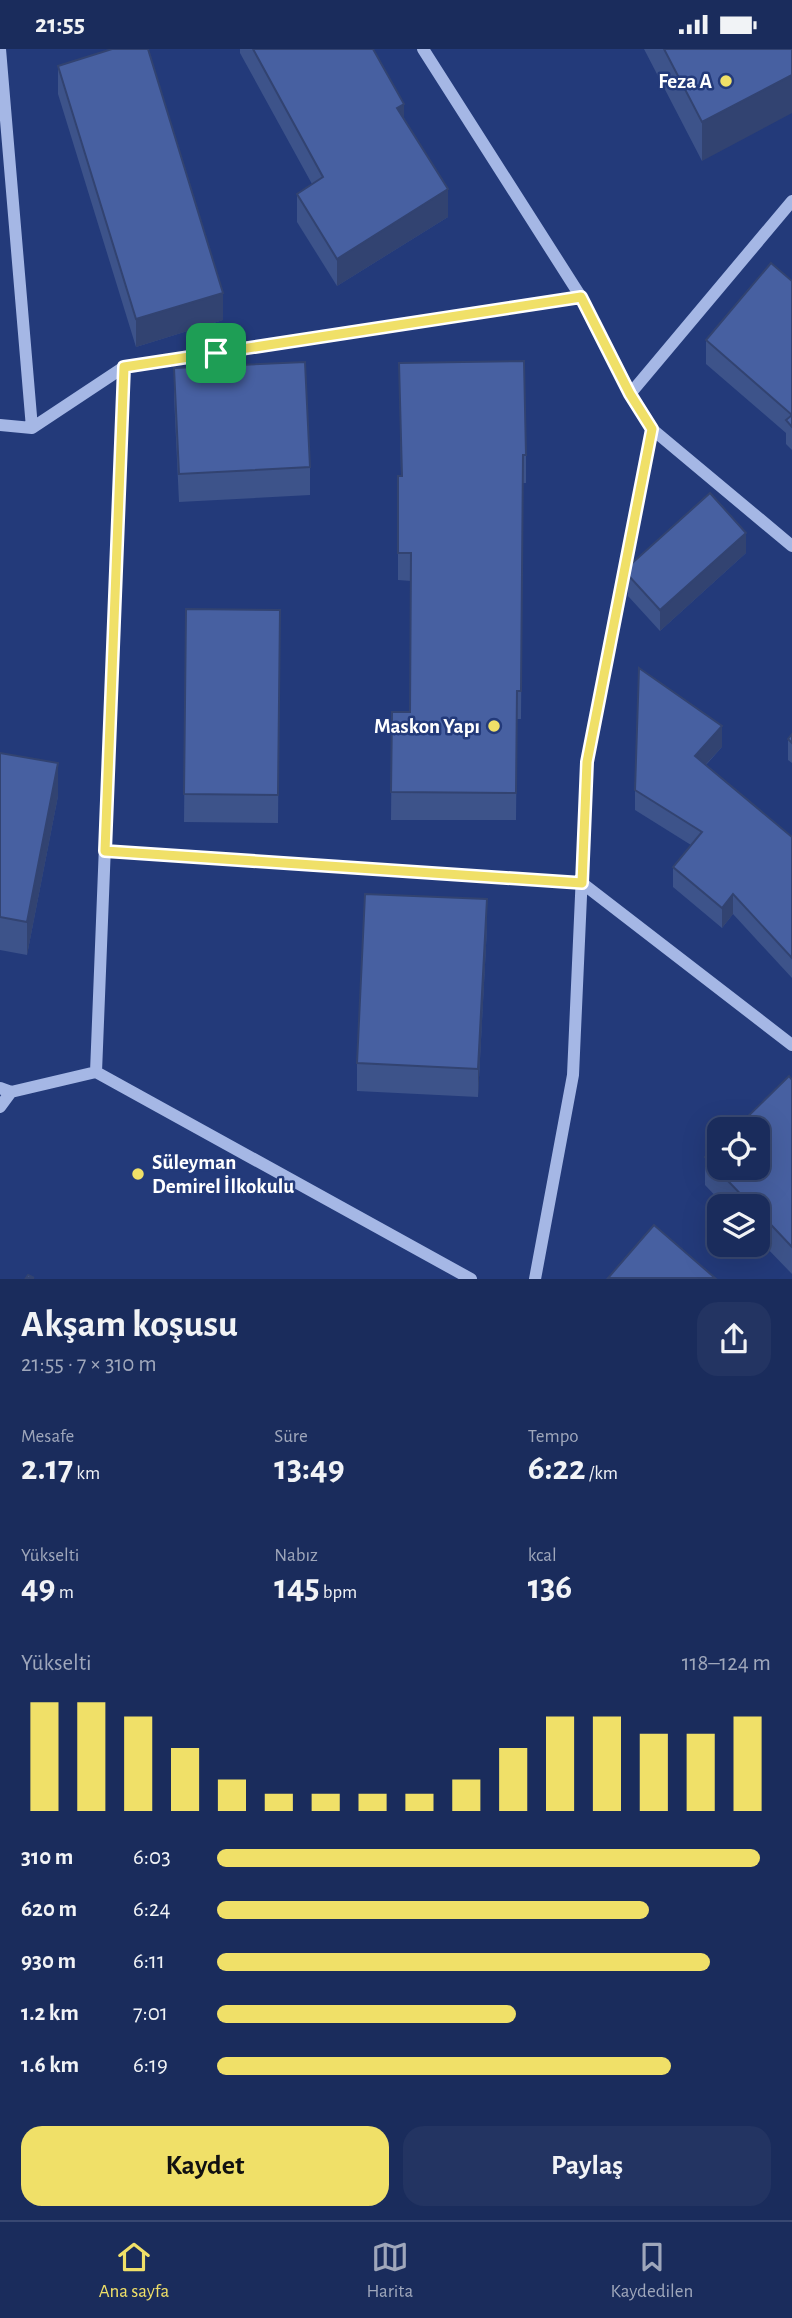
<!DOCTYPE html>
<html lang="tr">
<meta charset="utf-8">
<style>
:root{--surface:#1a2c5c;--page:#233462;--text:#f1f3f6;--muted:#9fa7bb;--line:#384872;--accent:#f0e068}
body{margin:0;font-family:"Alegreya Sans",sans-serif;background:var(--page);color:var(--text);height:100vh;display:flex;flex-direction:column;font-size:26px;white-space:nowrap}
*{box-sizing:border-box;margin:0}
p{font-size:23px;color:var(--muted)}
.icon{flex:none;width:38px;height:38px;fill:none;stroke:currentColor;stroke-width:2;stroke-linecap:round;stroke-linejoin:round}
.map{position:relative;height:1230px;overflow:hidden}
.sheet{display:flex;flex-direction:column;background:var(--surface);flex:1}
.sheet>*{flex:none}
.controls{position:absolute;left:707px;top:1068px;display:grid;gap:14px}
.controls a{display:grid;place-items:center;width:63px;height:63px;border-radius:14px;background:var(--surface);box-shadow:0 7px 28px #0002,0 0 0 2px var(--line);font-size:35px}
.pin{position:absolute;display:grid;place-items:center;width:60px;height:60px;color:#fff;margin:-30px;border-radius:14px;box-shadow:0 4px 10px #0006}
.round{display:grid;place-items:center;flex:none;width:74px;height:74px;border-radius:21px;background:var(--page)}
.head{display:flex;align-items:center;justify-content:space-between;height:119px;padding:0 21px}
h1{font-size:38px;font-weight:700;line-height:52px}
.metrics{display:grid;grid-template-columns:repeat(3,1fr);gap:10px;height:119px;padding:7px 21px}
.metrics div{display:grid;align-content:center}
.metrics b{font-size:35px;font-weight:700}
.metrics small{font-size:19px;font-weight:400}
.metrics p{font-size:19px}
.chart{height:196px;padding:14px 21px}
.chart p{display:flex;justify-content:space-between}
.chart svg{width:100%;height:126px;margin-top:7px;stroke:var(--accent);stroke-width:6}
.primary-button{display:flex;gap:14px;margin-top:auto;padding:14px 21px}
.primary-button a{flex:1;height:80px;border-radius:21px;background:var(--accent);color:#111;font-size:28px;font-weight:700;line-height:80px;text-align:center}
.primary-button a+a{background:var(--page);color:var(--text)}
ul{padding:0 21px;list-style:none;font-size:23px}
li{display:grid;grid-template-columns:112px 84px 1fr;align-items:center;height:52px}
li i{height:18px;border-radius:9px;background:var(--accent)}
.status{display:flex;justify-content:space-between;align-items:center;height:49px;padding:0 35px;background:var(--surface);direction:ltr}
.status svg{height:19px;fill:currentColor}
.tab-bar{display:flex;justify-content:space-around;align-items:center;height:98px;border-top:2px solid var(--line);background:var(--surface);font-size:19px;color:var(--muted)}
.tab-bar a{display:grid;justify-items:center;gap:4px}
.tab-bar .selected{color:var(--accent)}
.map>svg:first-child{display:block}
</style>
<div class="status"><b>21:55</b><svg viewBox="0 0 49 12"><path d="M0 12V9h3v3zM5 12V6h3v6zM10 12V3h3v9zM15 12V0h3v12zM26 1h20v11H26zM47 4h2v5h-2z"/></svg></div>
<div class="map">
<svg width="792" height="1230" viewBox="0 0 792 1230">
<rect width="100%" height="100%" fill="#233a7a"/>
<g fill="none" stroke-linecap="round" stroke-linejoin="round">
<path stroke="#a5b7e5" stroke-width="12" d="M 0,0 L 32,379
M 423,0 L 581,248 L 630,345 L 652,380 L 587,713 L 573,1026 L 535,1230
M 630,345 L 792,152
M 0,376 L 32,379 L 124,318 L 581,248
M 652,380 L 792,497
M 105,802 L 582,834 L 792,996
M 96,1023 L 124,318
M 0,1039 L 11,1043 L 96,1023 L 471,1230
M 0,1058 L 11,1043"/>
</g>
<path fill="#3d538a" d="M 240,0 L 373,0 L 448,168 L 337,237 L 297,173 L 297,145 L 312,135 L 240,4 Z
M 644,0 L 792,0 L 702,112 Z
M 58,17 L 223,271 L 136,298 L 58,45 Z
M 792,232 L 792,401 L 786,395 L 786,384 L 706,315 L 706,291 Z
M 399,314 L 526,406 L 526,434 L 523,434 L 521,670 L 517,670 L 516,771 L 391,771 L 392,663 L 410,663 L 411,532 L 398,531 L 398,427 L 401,427 Z
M 174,319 L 310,418 L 310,446 L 179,453 L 174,347 Z
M 746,504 L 660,582 L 628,547 L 628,526 Z
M 186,560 L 280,561 L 278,774 L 184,773 Z
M 792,685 L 792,714 L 788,711 L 788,690 Z
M 722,698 L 706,716 L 792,788 L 792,929 L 733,865 L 722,879 L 673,838 L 673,818 L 691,796 L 635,761 L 635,741 Z
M 0,704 L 58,747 L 27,906 L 0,901 Z
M 487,878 L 478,1048 L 357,1042 L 357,1014 Z
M 792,1031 L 792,1225 L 758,1190 L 758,1157 L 725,1157 L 705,1136 L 705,1108 Z"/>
<path fill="#324371" d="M 792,26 L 792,64 L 702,112 L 702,73 Z
M 404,55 L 404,83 L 397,59 Z
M 448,140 L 448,168 L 337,237 L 337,210 Z
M 223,244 L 223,271 L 136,298 L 136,270 Z
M 746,484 L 746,504 L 660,582 L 660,561 Z
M 722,677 L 722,698 L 695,727 L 695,707 Z
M 58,714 L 58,747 L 27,906 L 27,873 Z
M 733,845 L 733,865 L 722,879 L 722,859 Z
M 487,850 L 487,878 L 478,1048 L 478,1020 Z"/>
<path fill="#4760a1" stroke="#324371" stroke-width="2" d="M 112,0 L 148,0 L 223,244 L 136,270 L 58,17 Z
M 253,0 L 373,0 L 404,55 L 397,59 L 448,140 L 337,210 L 297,145 L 323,128 Z
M 664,0 L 792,0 L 792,26 L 702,73 Z
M 771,214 L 792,232 L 792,366 L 706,291 Z
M 524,312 L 526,406 L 523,406 L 521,642 L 517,642 L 516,744 L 391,743 L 392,663 L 410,663 L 411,504 L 398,504 L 398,427 L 402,427 L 399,314 Z
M 305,313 L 310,418 L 179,425 L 174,319 Z
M 792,366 L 792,378 L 786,371 Z
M 710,444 L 746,484 L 660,561 L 628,526 L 630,516 Z
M 186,560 L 280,561 L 278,746 L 184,745 Z
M 639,619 L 722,677 L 695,707 L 792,788 L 792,909 L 733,845 L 722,859 L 673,818 L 702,783 L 635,741 Z
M 792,685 L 792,694 L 788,690 Z
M 0,704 L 58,714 L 27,873 L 0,868 Z
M 365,845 L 487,850 L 478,1020 L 357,1014 Z
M 789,1027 L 792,1031 L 792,1198 L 758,1162 L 758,1157 L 752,1157 L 705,1108 L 719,1095 L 719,1118 L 758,1118 L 758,1080 L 735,1080 Z
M 654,1176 L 715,1229 L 608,1229 Z
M 28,1226 L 34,1229 L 26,1229 Z"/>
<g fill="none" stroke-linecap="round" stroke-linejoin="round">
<g stroke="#fff" stroke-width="14">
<path id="route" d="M 581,248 L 630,345 L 652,380 L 587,713 L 582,834 L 105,802 L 124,318 Z"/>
</g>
<use href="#route" stroke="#f0e068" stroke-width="9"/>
</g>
<g fill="#f0e068" stroke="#233a7a" stroke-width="2.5">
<circle cx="726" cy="32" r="7"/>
<circle cx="494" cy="677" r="7"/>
<circle cx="138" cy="1125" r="7"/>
</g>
<g text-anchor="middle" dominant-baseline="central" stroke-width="5" stroke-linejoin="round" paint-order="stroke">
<g font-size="21" font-weight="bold" fill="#fff" stroke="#233a7a" text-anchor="end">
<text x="712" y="32">Feza A</text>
<text x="480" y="677">Maskon Yapı</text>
<text x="152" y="1113" text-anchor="start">Süleyman<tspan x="152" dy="24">Demirel İlkokulu</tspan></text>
</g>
</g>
</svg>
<div class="controls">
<a><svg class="icon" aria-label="locate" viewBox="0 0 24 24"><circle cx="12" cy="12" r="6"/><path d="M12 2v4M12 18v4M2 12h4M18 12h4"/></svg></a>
<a><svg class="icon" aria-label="layers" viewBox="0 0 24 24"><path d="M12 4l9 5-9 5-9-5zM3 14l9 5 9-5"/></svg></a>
</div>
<div class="pin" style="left:216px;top:304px;background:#1e9e55"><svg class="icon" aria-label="arrive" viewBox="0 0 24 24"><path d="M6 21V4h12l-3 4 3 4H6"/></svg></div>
</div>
<section class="sheet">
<div class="head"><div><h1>Akşam koşusu</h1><p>21:55 · 7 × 310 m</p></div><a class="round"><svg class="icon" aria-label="share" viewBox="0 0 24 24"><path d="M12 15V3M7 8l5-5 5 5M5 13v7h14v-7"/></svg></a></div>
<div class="metrics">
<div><p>Mesafe</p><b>2.17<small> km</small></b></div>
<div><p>Süre</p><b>13:49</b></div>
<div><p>Tempo</p><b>6:22<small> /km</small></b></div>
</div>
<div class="metrics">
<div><p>Yükselti</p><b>49<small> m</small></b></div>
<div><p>Nabız</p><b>145<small> bpm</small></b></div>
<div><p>kcal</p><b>136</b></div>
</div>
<div class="chart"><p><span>Yükselti</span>118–124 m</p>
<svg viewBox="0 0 160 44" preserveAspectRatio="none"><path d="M5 44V6M15 44V6M25 44V11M35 44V22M45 44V33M55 44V38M65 44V38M75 44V38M85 44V38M95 44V33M105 44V22M115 44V11M125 44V11M135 44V17M145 44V17M155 44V11"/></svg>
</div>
<ul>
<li><b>310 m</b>6:03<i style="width:98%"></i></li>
<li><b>620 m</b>6:24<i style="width:78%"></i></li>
<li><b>930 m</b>6:11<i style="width:89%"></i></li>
<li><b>1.2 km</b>7:01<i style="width:54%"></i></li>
<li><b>1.6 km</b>6:19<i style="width:82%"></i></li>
</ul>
<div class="primary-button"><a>Kaydet</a><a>Paylaş</a></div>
</section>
<nav class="tab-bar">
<a class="selected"><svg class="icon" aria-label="home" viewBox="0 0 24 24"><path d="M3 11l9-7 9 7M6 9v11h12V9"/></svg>Ana sayfa</a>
<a><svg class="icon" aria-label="map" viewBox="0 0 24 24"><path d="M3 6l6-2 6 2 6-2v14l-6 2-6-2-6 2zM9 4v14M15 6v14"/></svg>Harita</a>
<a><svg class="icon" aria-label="saved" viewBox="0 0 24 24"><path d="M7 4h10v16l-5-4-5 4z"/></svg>Kaydedilen</a>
</nav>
